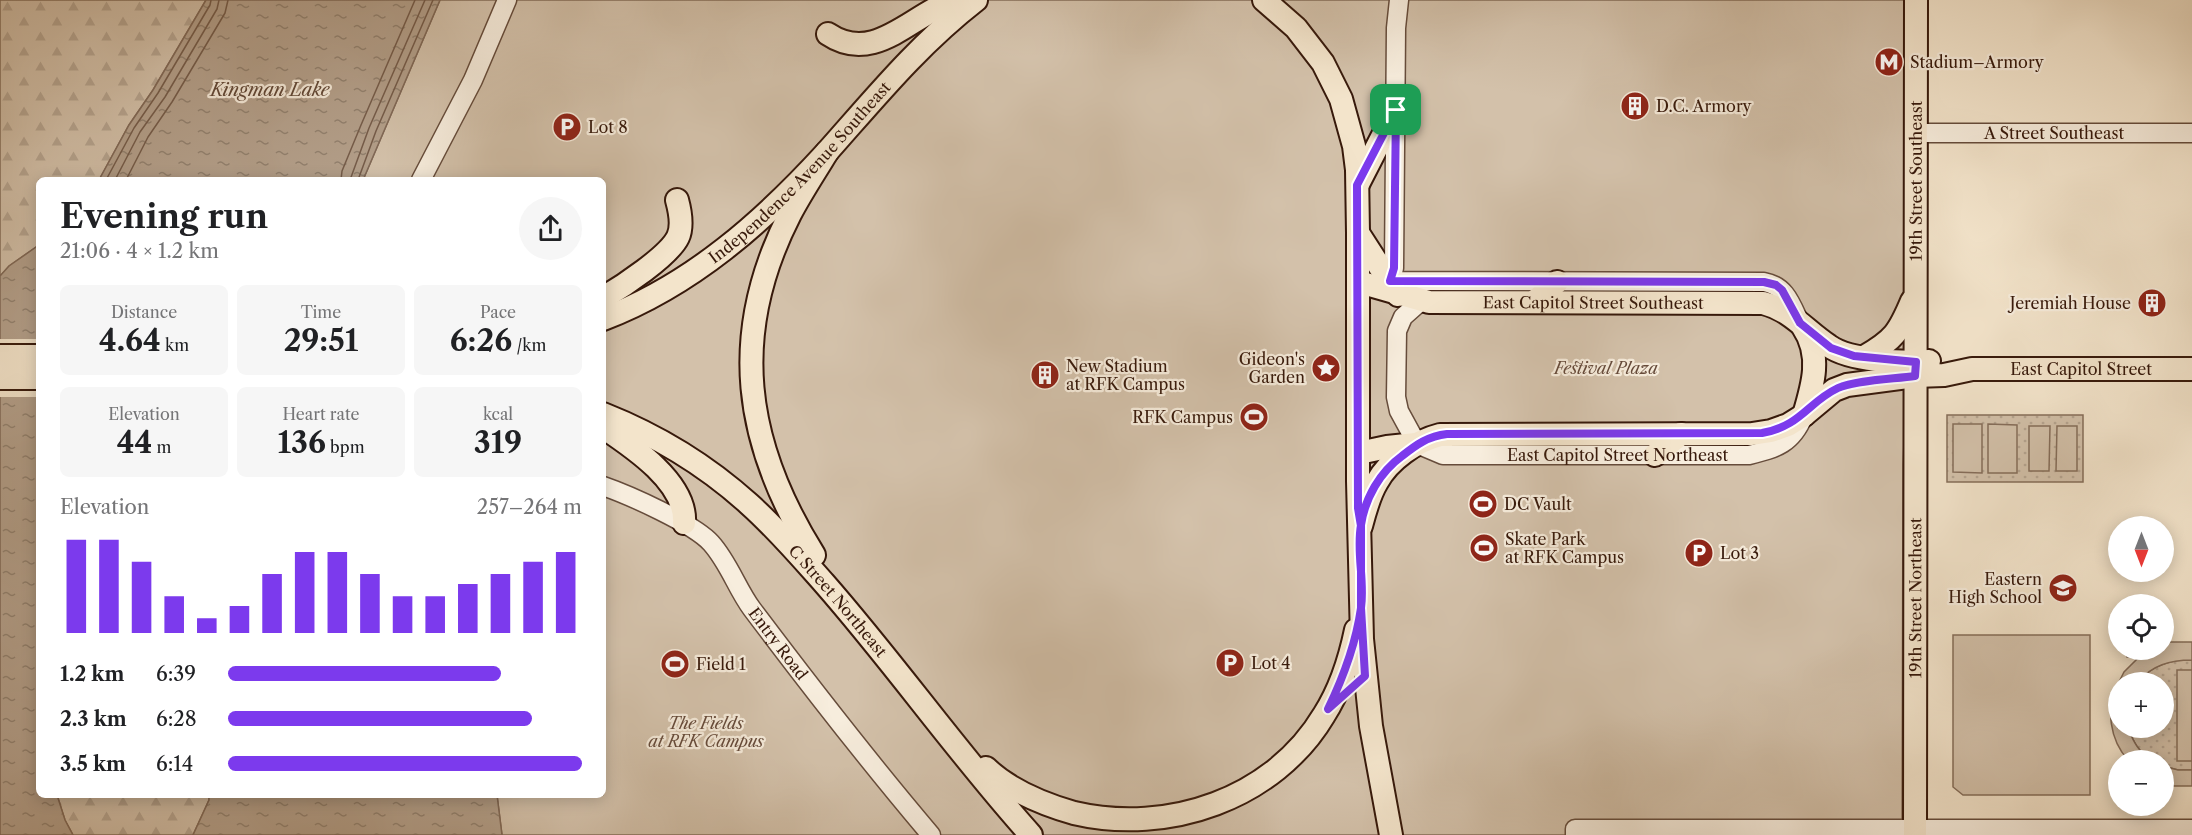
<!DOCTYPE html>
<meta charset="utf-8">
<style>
:root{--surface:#fff;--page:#f6f6f6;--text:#202124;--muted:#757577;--accent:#7c3aed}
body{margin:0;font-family:"Libre Caslon Text",serif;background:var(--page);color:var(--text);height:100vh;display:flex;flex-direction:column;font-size:22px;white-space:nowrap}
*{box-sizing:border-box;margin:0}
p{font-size:20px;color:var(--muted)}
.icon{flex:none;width:33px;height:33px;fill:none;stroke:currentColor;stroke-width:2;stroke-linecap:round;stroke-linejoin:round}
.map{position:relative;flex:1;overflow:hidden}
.panel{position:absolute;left:36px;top:177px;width:570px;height:621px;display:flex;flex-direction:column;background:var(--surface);border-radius:9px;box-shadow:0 3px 15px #0003}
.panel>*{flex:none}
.needle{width:39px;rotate:180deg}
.buttons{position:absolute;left:2108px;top:516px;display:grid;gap:12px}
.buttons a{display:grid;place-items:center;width:66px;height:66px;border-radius:50%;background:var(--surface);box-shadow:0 3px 15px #0003;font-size:30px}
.pin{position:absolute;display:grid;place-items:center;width:51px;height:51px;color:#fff;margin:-26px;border-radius:12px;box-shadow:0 3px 9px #0006}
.round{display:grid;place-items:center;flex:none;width:63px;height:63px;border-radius:32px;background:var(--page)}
.overview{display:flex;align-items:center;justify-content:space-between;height:102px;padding:0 24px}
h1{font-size:33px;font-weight:700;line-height:45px}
.stats{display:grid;grid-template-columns:repeat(3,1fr);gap:9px;height:102px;padding:6px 24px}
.stats div{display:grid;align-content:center;border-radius:9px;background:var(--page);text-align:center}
.stats b{font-size:30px;font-weight:700}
.stats small{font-size:16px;font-weight:400}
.stats p{font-size:16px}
.chart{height:168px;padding:12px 24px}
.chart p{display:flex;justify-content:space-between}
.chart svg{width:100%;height:108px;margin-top:6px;stroke:var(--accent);stroke-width:6}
ul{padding:0 24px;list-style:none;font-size:20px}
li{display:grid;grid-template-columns:96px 72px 1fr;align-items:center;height:45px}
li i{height:15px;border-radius:8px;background:var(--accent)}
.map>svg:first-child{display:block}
</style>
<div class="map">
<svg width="2192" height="835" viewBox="0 0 2192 835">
<defs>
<pattern id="green-dots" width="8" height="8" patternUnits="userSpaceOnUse" patternTransform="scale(1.5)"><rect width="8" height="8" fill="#d3c1aa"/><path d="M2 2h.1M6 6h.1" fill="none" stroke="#b6a591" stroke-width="1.8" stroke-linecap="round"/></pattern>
<pattern id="forest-firs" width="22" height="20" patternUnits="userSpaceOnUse" patternTransform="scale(1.5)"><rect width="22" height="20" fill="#d3c1aa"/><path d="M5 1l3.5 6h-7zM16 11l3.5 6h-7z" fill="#b6a591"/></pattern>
<pattern id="water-ripples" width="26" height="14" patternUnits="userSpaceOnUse" patternTransform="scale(1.5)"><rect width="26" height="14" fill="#b39f8a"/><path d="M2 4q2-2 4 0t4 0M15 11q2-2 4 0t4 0" fill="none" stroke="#92816f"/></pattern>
</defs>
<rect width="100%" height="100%" fill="#f3e4cb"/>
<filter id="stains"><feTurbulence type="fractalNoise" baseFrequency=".00333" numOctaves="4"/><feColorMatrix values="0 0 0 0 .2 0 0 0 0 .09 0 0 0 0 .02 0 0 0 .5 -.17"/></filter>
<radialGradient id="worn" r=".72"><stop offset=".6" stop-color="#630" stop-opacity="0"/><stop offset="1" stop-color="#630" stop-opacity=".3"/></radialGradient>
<path fill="url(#green-dots)" stroke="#856d5a" stroke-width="1.5" d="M 1947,415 L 2083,415 L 2083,482 L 1947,482 Z
M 2178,660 L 2192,660 L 2192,770 L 2178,770 L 2163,766 L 2163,760 C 2142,760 2135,746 2128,728 L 2163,728 L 2163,682 L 2138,682 C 2149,669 2161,664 2178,660 Z"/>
<path fill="url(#forest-firs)" stroke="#856d5a" stroke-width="1.5" d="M 0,0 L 206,0 L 153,90 L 129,125 L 99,180 L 39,180 L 39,245 L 9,266 L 0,276 Z
M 57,795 L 209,795 L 209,800 L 193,835 L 73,835 L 65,820 Z"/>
<path fill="#d3c1aa" stroke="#856d5a" stroke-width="1.5" d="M 440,0 L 1906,0 L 1907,369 L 1903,465 L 1902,835 L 502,835 L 497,795 L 603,795 L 603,180 L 363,180 Z
M 1953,424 L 1982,424 L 1982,473 L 1953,472 Z
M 1988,424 L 2017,425 L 2017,473 L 1988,473 Z
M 2029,426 L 2050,426 L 2049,471 L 2029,471 Z
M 2057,426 L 2077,426 L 2077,471 L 2056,471 Z
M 1953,635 L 2090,635 L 2090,795 L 1963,795 L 1953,787 Z
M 2163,642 L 2192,642 L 2192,660 C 2170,660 2152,665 2138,682 L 2119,682 L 2124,672 L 2138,658 L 2127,657 L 2126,650 L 2163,650 Z
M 2177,670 L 2192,670 L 2192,761 L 2177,761 Z
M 2118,684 L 2118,728 L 2128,728 C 2133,741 2139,753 2152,760 L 2128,760 C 2110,740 2105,709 2118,684 Z
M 2163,766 L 2178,770 L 2192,770 L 2192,786 L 2174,786 L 2163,783 Z"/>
<path fill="url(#water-ripples)" stroke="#816957" stroke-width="1.5" d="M 206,0 L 440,0 L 363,180 L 99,180 L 129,125 L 153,90 Z
M 39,245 L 39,795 L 57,795 L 65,820 L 73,835 L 0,835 L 0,276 L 9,266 Z
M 209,795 L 497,795 L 502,835 L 193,835 L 209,800 Z"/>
<path fill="#f3e4cb" d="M 0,339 L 39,339 L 39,397 L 0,397 Z"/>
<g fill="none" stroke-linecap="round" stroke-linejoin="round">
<path stroke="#755c4a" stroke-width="1.5" d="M 106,180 L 134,128 L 158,93 L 210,5 L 211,0
M 115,180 L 140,132 L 165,97 L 217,9 L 219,0
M 126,180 L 148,137 L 172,102 L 225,13 L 228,0
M 341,180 L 342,171 L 361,125 L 415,0
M 350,180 L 369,128 L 425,0
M 358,180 L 376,131 L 433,0"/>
<g stroke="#664c3b" stroke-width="21">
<g id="minor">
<path d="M 1399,0 L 1396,28 L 1394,268 L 1390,281 L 1764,282 C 1786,286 1791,304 1800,323"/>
<path id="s1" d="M 1916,133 L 2192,133"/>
<path d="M 421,180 L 473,80 L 507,0"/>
<path id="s2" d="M 1421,301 L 1403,317 L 1397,331 L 1396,397 L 1399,411 L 1417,444 L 1443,455 L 1749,455 C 1777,448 1792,444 1804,415"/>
<path id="s3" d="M 603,486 C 629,495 694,524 711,543 C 729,563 737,589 752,609 C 810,686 869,762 931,835"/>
<path d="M 1575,835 L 1575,829 L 2192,829"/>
</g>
</g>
<g stroke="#37190b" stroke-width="26">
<g id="major">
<path d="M 1264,0 L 1296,28 L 1323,63 L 1341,99 L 1354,146 L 1357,170 L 1358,233 L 1358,481 L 1362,639 L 1371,726 L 1391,835"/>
<path d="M 828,34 C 868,61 901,27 935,9 C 944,4 957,2 967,0"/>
<path d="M 1358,184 L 1396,110"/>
<path d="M 1358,233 L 1398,295"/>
<path id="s4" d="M 1359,282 L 1429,302 L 1763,303 C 1791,310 1806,331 1829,346 C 1850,361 1903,363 1929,361"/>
<path d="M 603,298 C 622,287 669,256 678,237 C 683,226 680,211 677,200"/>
<path d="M 1534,302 L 1557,282"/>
<path id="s5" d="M 603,319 C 692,285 763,222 827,152 C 875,98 918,45 976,0"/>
<path d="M 1803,327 C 1822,355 1813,385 1804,415"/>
<path d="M 0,356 L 39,356"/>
<path d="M 1864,357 C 1894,340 1899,332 1912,301"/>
<path d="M 0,378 L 39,378"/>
<path id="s6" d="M 603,414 C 656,435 707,466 749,504 C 776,528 800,556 824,583 C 896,665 958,754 1031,835"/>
<path d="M 603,427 C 633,447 687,483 684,523"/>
<path d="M 1359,453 L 1387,447 L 1416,444"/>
<path d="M 1655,455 L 1681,434"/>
<path id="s7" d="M 1361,526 C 1365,511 1369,495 1377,482 C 1389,460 1416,441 1440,435 L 1752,434 L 1771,431 L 1788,425 L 1804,415 L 1834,390 L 1847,385 L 1915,376 L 1944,375 L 1972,369 L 2192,369"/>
<path d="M 814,555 C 744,443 728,335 790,214 C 801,193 815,172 827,152"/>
<path d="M 986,768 C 1010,791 1043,804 1074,813 C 1168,835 1274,799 1324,715 C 1340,690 1350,659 1356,630"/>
<path id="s8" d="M 1915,835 L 1916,0"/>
</g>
</g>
<use href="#minor" stroke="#f7eddd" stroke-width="18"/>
<use href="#major" stroke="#f3e4cb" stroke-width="22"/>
</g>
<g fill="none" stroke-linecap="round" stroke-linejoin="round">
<g stroke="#fff" stroke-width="12">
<path id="route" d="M 1396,110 L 1357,185 L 1358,508 L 1361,526 L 1361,608 L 1365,676 L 1328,709 C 1343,678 1356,643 1361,608 C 1365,581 1356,552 1361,525 C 1365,498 1380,472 1402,456 C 1416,445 1428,436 1447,434 L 1762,433 C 1801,426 1808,402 1838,388 C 1856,380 1894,379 1915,376 L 1916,362 L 1854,356 L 1831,348 L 1800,323 L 1782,290 L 1776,285 L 1764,282 L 1390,281 L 1394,268 L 1396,110"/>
</g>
<use href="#route" stroke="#7c3aed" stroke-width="8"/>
</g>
<defs>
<g id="metro-disc" transform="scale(1.5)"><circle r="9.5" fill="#8f2418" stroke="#f7eddd"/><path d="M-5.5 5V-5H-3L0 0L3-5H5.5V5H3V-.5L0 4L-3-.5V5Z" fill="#fff"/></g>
<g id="building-disc" transform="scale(1.5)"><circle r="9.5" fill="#8f2418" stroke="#f7eddd"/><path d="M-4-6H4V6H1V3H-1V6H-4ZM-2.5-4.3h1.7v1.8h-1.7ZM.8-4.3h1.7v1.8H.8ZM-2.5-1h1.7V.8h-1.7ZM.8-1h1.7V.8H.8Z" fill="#fff"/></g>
<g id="parking-disc" transform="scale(1.5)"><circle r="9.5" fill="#8f2418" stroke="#f7eddd"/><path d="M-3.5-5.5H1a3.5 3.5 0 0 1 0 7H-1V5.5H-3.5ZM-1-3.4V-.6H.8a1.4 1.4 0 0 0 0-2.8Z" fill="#fff"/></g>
<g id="sight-disc" transform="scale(1.5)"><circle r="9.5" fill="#8f2418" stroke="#f7eddd"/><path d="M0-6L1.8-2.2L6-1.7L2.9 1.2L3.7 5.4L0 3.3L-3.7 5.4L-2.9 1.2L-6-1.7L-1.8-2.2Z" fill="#fff"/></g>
<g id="stadium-disc" transform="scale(1.5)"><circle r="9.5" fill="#8f2418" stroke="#f7eddd"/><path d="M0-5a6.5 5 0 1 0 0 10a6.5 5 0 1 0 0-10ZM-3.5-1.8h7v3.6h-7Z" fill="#fff"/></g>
<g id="school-disc" transform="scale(1.5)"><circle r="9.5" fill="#8f2418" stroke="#f7eddd"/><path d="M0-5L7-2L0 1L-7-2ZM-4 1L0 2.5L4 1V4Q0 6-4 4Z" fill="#fff"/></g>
</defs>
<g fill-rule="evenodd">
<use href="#metro-disc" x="1889" y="62"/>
<use href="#building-disc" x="1635" y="106"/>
<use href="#parking-disc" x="567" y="127"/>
<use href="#building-disc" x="2152" y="303"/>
<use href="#sight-disc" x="1326" y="368"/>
<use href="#building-disc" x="1045" y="375"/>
<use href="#stadium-disc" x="1254" y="417"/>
<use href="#stadium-disc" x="1483" y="504"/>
<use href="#stadium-disc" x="1484" y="548"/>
<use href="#parking-disc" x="1699" y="553"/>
<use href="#school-disc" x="2063" y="588"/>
<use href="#parking-disc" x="1230" y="663"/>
<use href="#stadium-disc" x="675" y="664"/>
</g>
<g text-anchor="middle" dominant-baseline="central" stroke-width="4.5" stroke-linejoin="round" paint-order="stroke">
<g font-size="16" fill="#37190b" stroke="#f7eddd" text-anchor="start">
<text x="1910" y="62">Stadium–Armory</text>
<text x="1656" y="106">D.C. Armory</text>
<text x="588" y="127">Lot 8</text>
<text x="2131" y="303" text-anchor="end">Jeremiah House</text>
<text x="1305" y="359" text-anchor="end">Gideon's<tspan x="1305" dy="18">Garden</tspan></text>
<text x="1066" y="366">New Stadium<tspan x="1066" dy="18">at RFK Campus</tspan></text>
<text x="1233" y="417" text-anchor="end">RFK Campus</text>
<text x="1504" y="504">DC Vault</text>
<text x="1505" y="539">Skate Park<tspan x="1505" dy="18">at RFK Campus</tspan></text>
<text x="1720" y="553">Lot 3</text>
<text x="2042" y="579" text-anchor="end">Eastern<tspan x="2042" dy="18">High School</tspan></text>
<text x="1251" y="663">Lot 4</text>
<text x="696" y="664">Field 1</text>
</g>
<g font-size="16" fill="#37190b" stroke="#f7eddd">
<text stroke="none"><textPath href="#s1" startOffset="138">A Street Southeast</textPath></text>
<text stroke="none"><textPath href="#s5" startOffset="248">Independence Avenue Southeast</textPath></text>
<text stroke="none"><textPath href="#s8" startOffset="654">19th Street Southeast</textPath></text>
<text stroke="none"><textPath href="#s4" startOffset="237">East Capitol Street Southeast</textPath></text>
<text stroke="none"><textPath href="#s7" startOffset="784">East Capitol Street</textPath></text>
<text stroke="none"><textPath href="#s2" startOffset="360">East Capitol Street Northeast</textPath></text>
<text stroke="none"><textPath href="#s8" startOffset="237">19th Street Northeast</textPath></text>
<text stroke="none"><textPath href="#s6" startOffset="304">C Street Northeast</textPath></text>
<text stroke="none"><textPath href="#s3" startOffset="244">Entry Road</textPath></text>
</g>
<g font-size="16" font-style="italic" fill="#664b3b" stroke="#f7eddd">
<text x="1606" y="368">Festival Plaza</text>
<text x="706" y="723">The Fields<tspan x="706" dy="18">at RFK Campus</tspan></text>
</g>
<g font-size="18" font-style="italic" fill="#624837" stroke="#f7eddd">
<text x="270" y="90">Kingman Lake</text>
</g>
</g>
<rect width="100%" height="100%" filter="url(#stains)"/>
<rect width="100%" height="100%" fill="url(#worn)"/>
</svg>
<div class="buttons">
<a><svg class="needle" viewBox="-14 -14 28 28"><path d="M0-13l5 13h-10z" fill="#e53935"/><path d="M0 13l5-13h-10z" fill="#757577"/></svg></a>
<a><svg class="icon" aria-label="locate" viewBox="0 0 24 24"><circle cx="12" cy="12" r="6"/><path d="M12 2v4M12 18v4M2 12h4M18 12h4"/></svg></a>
<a>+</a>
<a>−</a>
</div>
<div class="pin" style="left:1396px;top:110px;background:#1e9e55"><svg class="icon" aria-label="arrive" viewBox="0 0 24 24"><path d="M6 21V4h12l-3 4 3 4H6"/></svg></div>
<section class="panel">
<div class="overview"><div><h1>Evening run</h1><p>21:06 · 4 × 1.2 km</p></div><a class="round"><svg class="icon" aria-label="share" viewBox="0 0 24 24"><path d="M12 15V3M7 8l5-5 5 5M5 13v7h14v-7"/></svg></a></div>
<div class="stats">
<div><p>Distance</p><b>4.64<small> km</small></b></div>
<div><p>Time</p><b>29:51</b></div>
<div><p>Pace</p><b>6:26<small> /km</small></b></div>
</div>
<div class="stats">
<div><p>Elevation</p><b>44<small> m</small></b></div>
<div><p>Heart rate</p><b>136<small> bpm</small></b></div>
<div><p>kcal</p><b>319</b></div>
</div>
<div class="chart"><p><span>Elevation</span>257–264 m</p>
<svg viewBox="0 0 160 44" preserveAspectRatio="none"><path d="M5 44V6M15 44V6M25 44V15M35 44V29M45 44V38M55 44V33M65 44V20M75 44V11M85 44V11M95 44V20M105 44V29M115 44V29M125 44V24M135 44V20M145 44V15M155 44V11"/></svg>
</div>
<ul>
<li><b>1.2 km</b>6:39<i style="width:77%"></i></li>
<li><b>2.3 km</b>6:28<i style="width:86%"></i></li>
<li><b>3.5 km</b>6:14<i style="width:100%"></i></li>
</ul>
</section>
</div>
